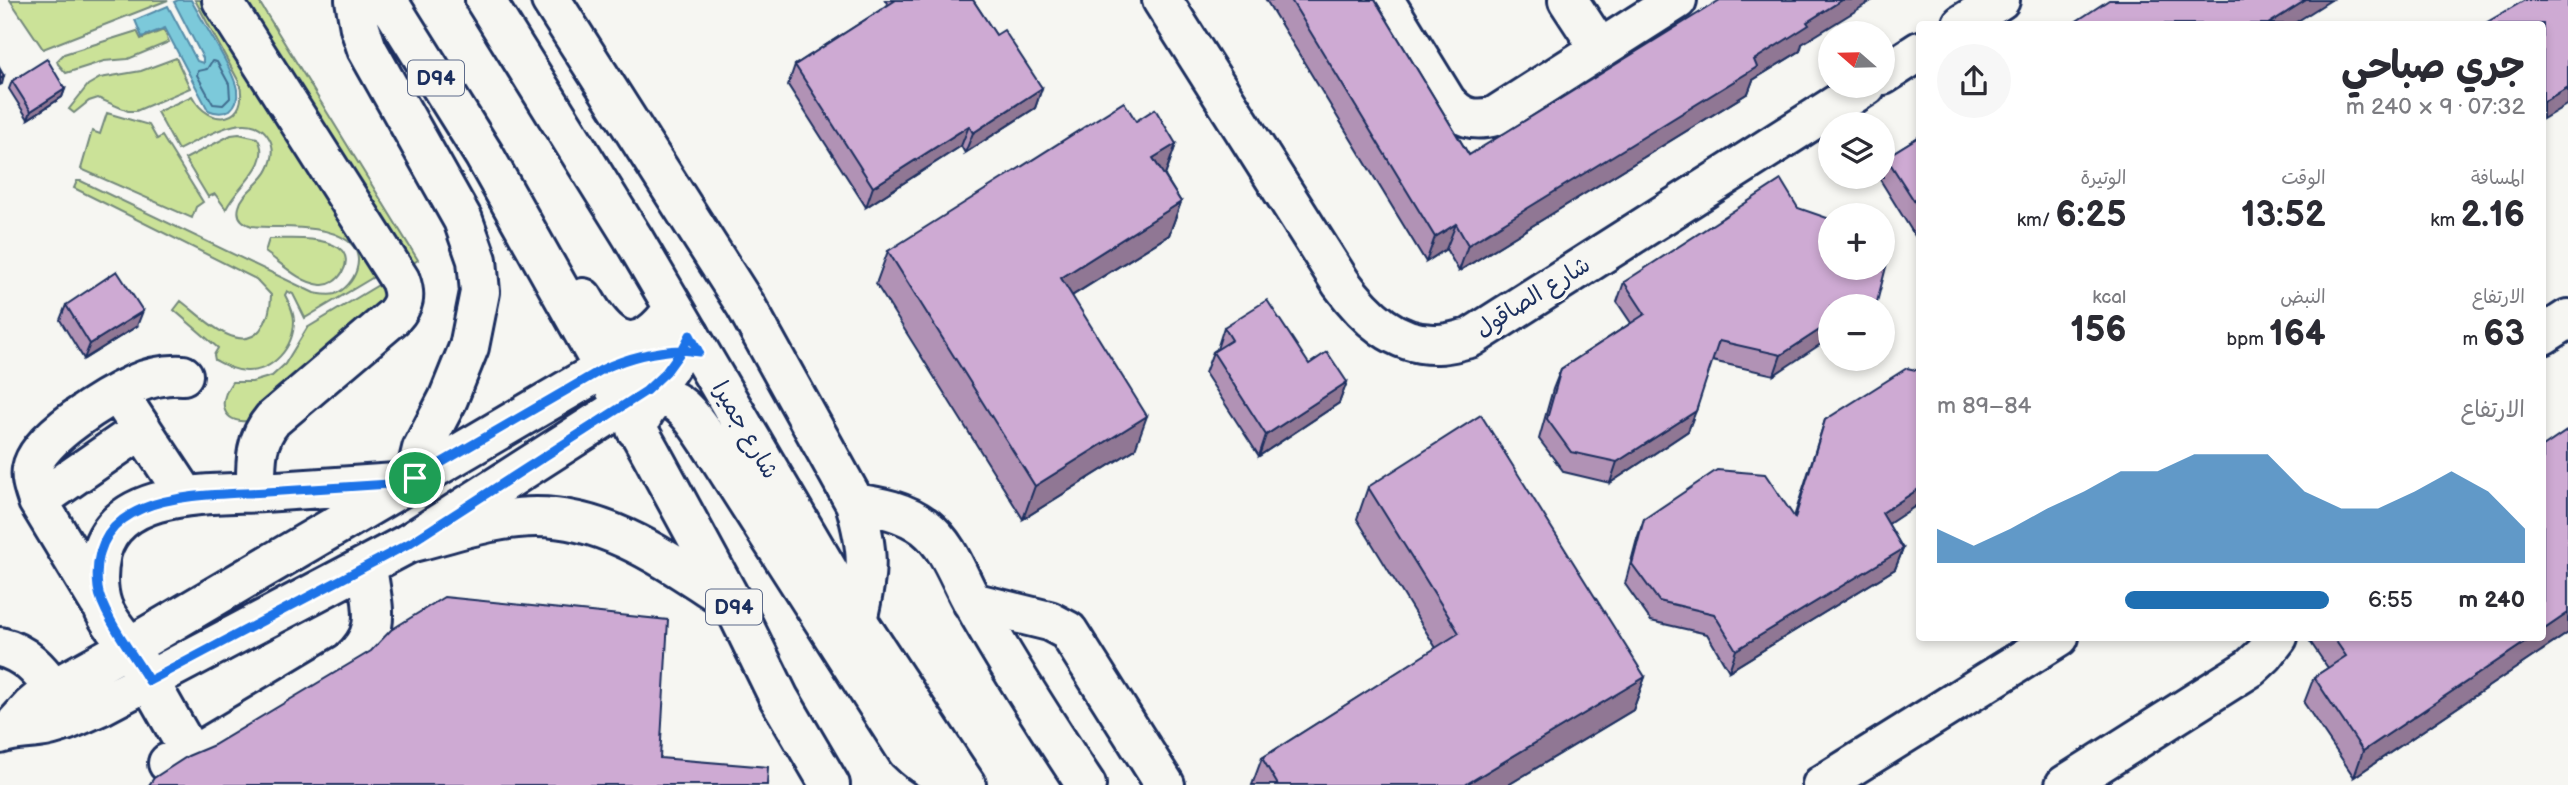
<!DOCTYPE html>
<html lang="ar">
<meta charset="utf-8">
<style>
:root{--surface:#fff;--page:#f7f7f7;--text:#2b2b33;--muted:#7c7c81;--accent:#1f6fb2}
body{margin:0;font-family:"Balsamiq Sans","Playpen Sans Arabic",sans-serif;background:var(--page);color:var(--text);direction:rtl;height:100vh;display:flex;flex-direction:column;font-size:26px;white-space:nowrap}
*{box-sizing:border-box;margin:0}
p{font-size:23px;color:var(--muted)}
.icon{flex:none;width:38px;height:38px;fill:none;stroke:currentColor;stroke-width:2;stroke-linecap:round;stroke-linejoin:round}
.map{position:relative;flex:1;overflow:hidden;direction:ltr}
.drawer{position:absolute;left:1916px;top:21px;width:630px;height:620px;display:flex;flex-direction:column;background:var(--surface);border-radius:7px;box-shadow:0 4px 10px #0003;direction:rtl}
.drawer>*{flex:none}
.needle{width:46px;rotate:290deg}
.controls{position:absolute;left:1818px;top:21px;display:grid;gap:14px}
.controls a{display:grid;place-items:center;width:77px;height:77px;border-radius:50%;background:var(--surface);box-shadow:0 4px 10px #0003;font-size:35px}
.pin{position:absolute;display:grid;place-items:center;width:60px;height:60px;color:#fff;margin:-30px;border:4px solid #fff;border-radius:50%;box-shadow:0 2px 7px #0007}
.round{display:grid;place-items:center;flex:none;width:74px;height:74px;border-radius:37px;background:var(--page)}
.head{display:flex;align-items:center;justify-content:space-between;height:119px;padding:0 21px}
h1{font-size:38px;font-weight:700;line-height:52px}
.figures{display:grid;grid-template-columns:repeat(3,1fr);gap:10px;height:119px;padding:7px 21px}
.figures div{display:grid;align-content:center}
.figures b{font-size:35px;font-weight:700}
.figures small{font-size:19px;font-weight:400}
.figures p{font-size:19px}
.chart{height:196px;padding:14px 21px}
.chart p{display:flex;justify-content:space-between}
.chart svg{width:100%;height:126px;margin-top:7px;fill:var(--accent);opacity:.7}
ul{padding:0 21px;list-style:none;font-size:23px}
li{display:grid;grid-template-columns:112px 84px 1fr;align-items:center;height:52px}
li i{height:18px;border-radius:9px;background:var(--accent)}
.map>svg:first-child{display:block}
</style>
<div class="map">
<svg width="2568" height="785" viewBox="0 0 2568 785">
<rect width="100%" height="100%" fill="#f6f6f2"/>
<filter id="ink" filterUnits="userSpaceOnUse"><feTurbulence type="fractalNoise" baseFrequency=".0143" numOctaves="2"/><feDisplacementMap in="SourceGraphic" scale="14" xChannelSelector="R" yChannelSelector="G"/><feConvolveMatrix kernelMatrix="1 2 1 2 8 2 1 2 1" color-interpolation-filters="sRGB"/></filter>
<g filter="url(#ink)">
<path fill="#cbe298" stroke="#73887b" stroke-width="2" d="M 10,0 L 168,0 L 43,49 Z
M 195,0 L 217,0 L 387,269 L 305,318 L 293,294 L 287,291 L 285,295 C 289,303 294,311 294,321 C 294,347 273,372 246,371 C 235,371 225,365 215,360 L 214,355 L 218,348 L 174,310 L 181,301 C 200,315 238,356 260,330 C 268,320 271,308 271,295 L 256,279 L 74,188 L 77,181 L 81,181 L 314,293 C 321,294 328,296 335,294 C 355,286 368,256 348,241 C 323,223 282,229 252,226 C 243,223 236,218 239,207 C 242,192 262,183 268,169 C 273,159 275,148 269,138 C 251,105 202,139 178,150 L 157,112 L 192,96 C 210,130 251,122 239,82 Z
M 229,0 L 258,0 L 418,260 L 401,271 Z
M 164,30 L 169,42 L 128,59 L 104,61 L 66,73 L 58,64 L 57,61 L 64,54 L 137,31 L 141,39 Z
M 176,58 L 190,88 L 136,111 L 128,111 L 98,98 L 89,101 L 74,113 L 69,109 L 88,85 L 100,78 L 141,71 Z
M 107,113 L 149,125 L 157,139 L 162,136 L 203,202 L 196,207 L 192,218 L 81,169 L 92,131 L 100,134 Z
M 239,134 L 257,138 C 274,163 237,186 226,209 L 215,194 L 208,197 L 185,159 L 231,135 Z
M 269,239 C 290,239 321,236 339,248 C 356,260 338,287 321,285 C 300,283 281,263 265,252 Z
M 390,278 L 396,295 L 252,421 C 222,424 217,404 232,382 L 252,382 L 272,376 L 285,364 L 307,328 Z"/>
<path fill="#7bc9da" stroke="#558ba8" stroke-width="2" d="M 178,0 L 191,0 C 201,19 235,72 237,90 C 238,97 236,105 230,110 C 223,114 215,113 208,110 L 165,28 L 142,37 L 135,20 L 168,6 L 197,61 L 203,63 L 203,58 L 174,2 Z"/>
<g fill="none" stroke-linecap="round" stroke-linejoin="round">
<path stroke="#416d90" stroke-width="2" d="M 212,61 L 217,62 L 229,84 L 230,98 L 223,105 L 213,104 L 197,75 L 198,71 L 207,69 Z"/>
<g stroke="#1b2f5e" stroke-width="44">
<path id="minor" d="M 222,0 L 400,280 C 406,296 404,305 393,317 L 273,419 C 254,441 256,465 256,492
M 551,0 L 746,306 L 855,503 C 869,551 869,571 857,620
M 1162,0 L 1341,283 C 1365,316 1395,346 1438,344 C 1448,344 1460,340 1470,338 L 1866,86
M 1384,0 L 1446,101 C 1460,118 1474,122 1495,116 L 1677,0
M 1568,0 L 1600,49
M 1962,24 L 2000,0
M 1883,75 L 1920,51
M 2543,335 L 2568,319
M 127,407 L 186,496
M 38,501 L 142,429
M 855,503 C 880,507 904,511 925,527 C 950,547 958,577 973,603 C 1008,665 1047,726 1086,785
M 99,602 L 38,501 C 35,491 30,479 32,469 C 37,438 108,396 135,384 C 151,377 166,374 183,375
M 972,602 L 1049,621 L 1068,631 L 1165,785
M 0,647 C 25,653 39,669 54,689
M 11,729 L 31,707 L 51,690 L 129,647 L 603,369 C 627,358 650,352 676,350
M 0,734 C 13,729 24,730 38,728 C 60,725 80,715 100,706 L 409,543 L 646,391 L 666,372 L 690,335
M 192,756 C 171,721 152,685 131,650 C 122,635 107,621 102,605 C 96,587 97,571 101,553 C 118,488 212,495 263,492 C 308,489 352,486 396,483
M 168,763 L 173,765 L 192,756 L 349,662 C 384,631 372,608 367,566
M 1822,785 L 2059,637
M 2065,785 L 2250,668 L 2264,655 L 2278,637"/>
</g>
<g stroke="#1b2f5e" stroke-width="44">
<path id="major" d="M 355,0 L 360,28 L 367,49 L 463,220 L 477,260 L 480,292 L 469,347 L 448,399 L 422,449 L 415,478
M 387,0 L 484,155 L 651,453 L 732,602 L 779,698 L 830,785
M 485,0 L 633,238 L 857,620 L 966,785
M 583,298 C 611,347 639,359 674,308
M 636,429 C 640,421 644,411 650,405 C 676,381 703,434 715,451 L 907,751 C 924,768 937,775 961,778
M 409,543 C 450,533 493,517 536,517 C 610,517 670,563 730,601"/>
</g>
<use href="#minor" stroke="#f6f6f2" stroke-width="38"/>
<use href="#major" stroke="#f6f6f2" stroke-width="38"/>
</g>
<path fill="#b192b5" stroke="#1b2f5e" stroke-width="2" d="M 885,0 L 973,0 L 996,35 L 1042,88 L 1035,108 L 965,153 L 961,146 L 866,207 L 788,85 L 795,65 L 888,5 Z
M 1266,0 L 1375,0 L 1469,155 L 1802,44 L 1800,51 L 1753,80 L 1748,93 L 1459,271 L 1446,249 L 1426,262 Z
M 12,81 L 65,89 L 62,97 L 28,119 L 9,89 Z
M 1920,136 L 1920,244 L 1879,178 L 1879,177 L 1883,177 L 1883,167 L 1886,157 Z
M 1176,144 L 1165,176 L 1181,202 L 1169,235 L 1072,296 L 1135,449 L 1023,519 L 876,284 L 888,251 Z
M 1624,282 L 1830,306 L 1774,375 L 1712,361 L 1688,431 L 1610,483 L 1564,472 L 1539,439 L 1553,389 L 1561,369 L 1631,323 L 1617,302 Z
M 66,305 L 137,326 L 84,359 L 60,320 Z
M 1224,327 L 1347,382 L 1339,403 L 1259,456 L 1205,373 L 1213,352 L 1217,349 Z
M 1920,371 L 1920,503 L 1888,524 L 1903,549 L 1895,569 L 1729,671 L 1707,634 L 1651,621 L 1625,584 L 1637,539 L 1644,519 L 1794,517 L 1825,420 Z
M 2568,430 L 2568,633 L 2354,777 L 2304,703 L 2314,677 L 2328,668 L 2307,637 L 2543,637 Z
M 1368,487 L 1645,677 L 1633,710 L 1508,785 L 1252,785 L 1262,758 L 1436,648 L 1357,519 Z"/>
<path fill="#907794" stroke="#1b2f5e" stroke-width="2" d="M 1842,0 L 1873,0 L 1802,44 L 1800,51 L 1753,80 L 1748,93 L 1459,271 L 1468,245 L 1754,60 L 1807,22 Z
M 2306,0 L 2331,0 L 2293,24 L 2268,24 Z
M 4,76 L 2,84 L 0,85 L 0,79 Z
M 2568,87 L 2568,104 L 2543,119 L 2543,102 Z
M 1042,88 L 1035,108 L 965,153 L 973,133 Z
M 65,89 L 62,97 L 28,119 L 31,111 Z
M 969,126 L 961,146 L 866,207 L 873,187 Z
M 1176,144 L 1164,177 L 1153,158 Z
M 1181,202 L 1169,235 L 1049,310 L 1061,278 Z
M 1456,224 L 1446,249 L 1426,262 L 1435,237 Z
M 143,311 L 137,326 L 84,359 L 90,344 Z
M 1830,323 L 1830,338 L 1774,375 L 1781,355 Z
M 1347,382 L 1339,403 L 1259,456 L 1266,435 Z
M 1696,411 L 1688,431 L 1610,483 L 1617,462 Z
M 1147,416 L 1135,449 L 1023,519 L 1035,486 Z
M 1920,488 L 1920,503 L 1875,533 L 1882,513 Z
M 1903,549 L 1895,569 L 1729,671 L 1736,650 Z
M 2568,613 L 2568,633 L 2354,777 L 2363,751 L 2533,637 L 2543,637 L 2543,630 Z
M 1645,677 L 1633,710 L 1508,785 L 1465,785 Z"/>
<path fill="#ceaad3" stroke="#1b2f5e" stroke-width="2" d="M 896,0 L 973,0 L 996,35 L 1004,30 L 1042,88 L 973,133 L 969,126 L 873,187 L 795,65 Z
M 1291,0 L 1375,0 L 1469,155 L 1720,0 L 1842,0 L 1807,22 L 1809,25 L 1754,60 L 1757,67 L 1468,245 L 1456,224 L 1435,237 Z
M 2109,0 L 2306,0 L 2268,24 L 2072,24 Z
M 2525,0 L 2568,0 L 2568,87 L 2543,102 L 2543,24 L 2484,24 Z
M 47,59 L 65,89 L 31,111 L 12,81 Z
M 0,69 L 4,76 L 0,79 Z
M 1124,102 L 1136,121 L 1155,109 L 1176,144 L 1153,158 L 1181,202 L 1061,278 L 1147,416 L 1035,486 L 888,251 Z
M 1920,136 L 1920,210 L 1886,157 Z
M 1781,180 L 1798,208 L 1830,219 L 1830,268 L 1883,268 L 1883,258 L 1887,263 L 1876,306 L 1830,306 L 1830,323 L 1781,355 L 1719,341 L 1696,411 L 1617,462 L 1571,452 L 1547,419 L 1561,369 L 1645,314 L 1624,282 Z
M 117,271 L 143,311 L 90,344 L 66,305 Z
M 1267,300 L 1309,364 L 1327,352 L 1347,382 L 1266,435 L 1213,352 L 1232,340 L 1224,327 Z
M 1907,368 L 1920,371 L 1920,488 L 1882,513 L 1903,549 L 1736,650 L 1714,614 L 1659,601 L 1632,564 L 1644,519 L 1717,470 L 1765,474 L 1795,518 L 1825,420 Z
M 1481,415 L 1645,677 L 1465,785 L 1278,785 L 1262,758 L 1459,633 L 1368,487 Z
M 2568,430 L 2568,613 L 2543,630 L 2543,447 Z
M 444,597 L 668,620 L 660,758 L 768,767 L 767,785 L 149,785 L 154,778 L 188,756 L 214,745 L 371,651 L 391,630 Z
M 2333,637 L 2533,637 L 2363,751 L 2314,677 L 2346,656 Z"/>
</g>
<g fill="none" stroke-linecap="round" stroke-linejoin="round" filter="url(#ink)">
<g stroke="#fff" stroke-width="14">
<path id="route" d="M 415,478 L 405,483 C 359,486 313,489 266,492 C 202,496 86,489 98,588 C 101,613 135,657 149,681 L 410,543 L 646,391 L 666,372 L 682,350 L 699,352 L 690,335 L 682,350 C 653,351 629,357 603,369 L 415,478"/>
</g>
<use href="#route" stroke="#1a73e8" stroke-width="9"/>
</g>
<g text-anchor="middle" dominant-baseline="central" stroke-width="7" stroke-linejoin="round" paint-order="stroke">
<g fill="#f6f6f2" stroke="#5d6b8a" stroke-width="2">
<rect x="408" y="60.5" width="56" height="35" rx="5"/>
<rect x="706" y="589.5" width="56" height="35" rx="5"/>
</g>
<g font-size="21" font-weight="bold" fill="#1b2f5e">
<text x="436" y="78">D94</text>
<text x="734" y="607">D94</text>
</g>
<g font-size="23" fill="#1b2f5e" stroke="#f6f6f2">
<text transform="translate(1533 297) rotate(-32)">شارع الصاقول</text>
<text transform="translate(745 430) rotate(60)">شارع جميرا</text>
</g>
</g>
</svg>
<div class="controls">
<a><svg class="needle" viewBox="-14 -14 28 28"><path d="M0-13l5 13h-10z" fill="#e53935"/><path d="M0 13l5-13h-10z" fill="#7c7c81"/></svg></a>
<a><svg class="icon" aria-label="layers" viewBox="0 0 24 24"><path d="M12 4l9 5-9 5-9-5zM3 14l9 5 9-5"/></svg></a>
<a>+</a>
<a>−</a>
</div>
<div class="pin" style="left:415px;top:478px;background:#1e9e55"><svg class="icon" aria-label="arrive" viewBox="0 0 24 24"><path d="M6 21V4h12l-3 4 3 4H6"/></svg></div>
<section class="drawer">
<div class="head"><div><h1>جري صباحي</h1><p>07:32 · 9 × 240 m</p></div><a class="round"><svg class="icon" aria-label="share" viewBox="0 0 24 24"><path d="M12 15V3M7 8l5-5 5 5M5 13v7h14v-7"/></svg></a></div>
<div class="figures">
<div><p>المسافة</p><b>2.16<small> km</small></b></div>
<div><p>الوقت</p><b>13:52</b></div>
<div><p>الوتيرة</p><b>6:25<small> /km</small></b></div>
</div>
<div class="figures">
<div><p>الارتفاع</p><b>63<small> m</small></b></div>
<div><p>النبض</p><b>164<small> bpm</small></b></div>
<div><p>kcal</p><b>156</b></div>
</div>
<div class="chart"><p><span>الارتفاع</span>84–89 m</p>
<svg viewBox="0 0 160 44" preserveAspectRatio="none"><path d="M0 44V32L10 38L20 32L30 25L40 19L50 12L60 12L70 6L80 6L90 6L100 19L110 25L120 25L130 19L140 12L150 19L160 32V44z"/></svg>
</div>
<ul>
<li><b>240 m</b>6:55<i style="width:52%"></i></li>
</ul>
</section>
</div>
